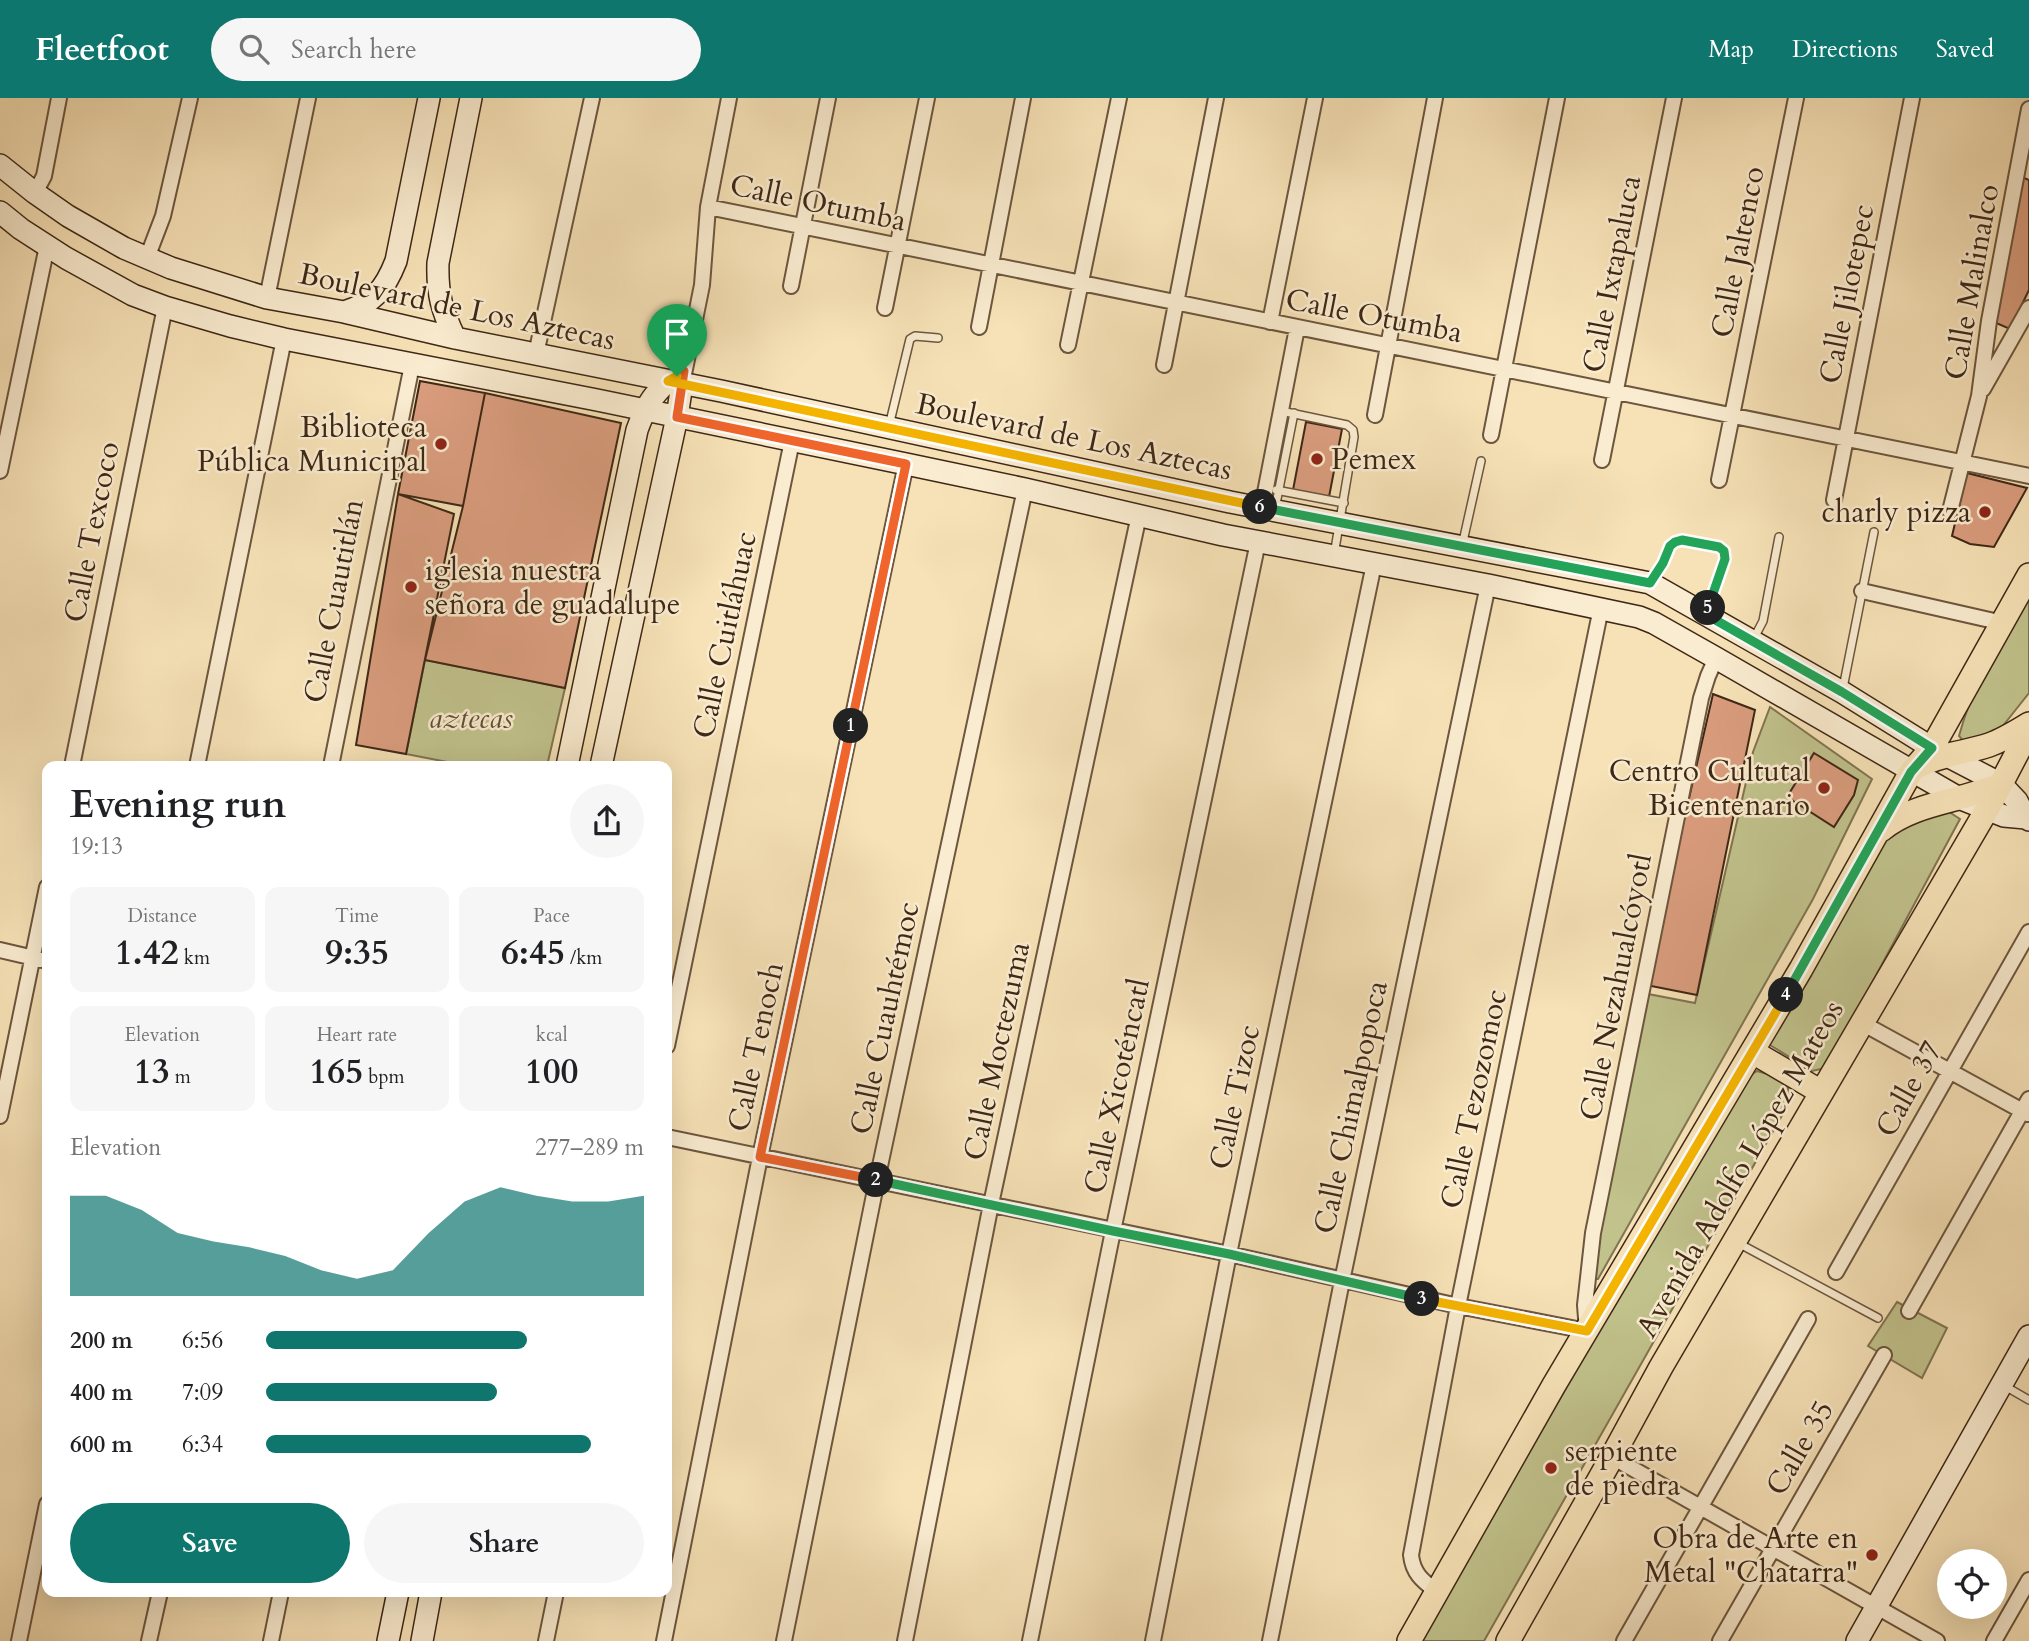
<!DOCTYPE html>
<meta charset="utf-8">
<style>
:root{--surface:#fff;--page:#f6f6f6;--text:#202124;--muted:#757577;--accent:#0f766e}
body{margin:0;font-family:Cardo,serif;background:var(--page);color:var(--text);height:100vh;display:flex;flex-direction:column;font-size:26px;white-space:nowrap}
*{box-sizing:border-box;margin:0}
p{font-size:23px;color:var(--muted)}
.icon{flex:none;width:38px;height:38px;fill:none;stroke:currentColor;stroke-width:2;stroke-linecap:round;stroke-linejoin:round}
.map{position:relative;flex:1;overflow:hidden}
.side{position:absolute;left:42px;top:663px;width:630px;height:836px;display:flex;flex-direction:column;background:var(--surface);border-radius:14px;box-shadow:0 7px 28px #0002}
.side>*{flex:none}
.tools{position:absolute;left:1937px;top:1451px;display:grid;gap:14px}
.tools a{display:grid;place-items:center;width:70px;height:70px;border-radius:50%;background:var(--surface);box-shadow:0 7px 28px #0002;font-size:35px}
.pin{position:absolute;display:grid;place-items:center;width:60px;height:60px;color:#fff;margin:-72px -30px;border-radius:50% 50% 50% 0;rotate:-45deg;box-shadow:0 0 7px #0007}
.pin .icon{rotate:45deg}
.km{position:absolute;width:35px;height:35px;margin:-18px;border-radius:50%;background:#222;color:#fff;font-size:19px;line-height:35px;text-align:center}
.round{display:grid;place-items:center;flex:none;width:74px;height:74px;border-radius:37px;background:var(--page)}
.summary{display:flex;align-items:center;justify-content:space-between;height:119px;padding:0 28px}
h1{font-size:38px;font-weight:600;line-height:52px}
.metrics{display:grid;grid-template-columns:repeat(3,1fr);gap:10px;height:119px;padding:7px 28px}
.metrics div{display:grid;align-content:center;border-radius:14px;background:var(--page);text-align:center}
.metrics b{font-size:35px;font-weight:600}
.metrics small{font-size:19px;font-weight:400}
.metrics p{font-size:19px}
.chart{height:196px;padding:14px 28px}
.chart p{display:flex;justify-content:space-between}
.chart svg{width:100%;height:126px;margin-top:7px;fill:var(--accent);opacity:.7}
.primary-button{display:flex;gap:14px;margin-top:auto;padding:14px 28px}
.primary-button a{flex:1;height:80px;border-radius:42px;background:var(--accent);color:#fff;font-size:28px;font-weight:600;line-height:80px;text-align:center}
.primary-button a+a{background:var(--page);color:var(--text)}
ul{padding:0 28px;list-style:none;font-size:23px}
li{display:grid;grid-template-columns:112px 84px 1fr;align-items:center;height:52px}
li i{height:18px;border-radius:9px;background:var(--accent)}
header{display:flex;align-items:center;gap:42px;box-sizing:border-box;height:98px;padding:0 35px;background:var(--accent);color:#fff}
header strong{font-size:33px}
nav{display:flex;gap:38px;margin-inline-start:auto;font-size:24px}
.search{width:490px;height:63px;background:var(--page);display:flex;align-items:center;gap:18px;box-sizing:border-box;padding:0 24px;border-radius:38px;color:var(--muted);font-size:26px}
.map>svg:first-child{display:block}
</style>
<header>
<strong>Fleetfoot</strong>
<div class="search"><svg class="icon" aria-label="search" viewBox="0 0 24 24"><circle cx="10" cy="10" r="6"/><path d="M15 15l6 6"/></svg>Search here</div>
<nav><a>Map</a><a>Directions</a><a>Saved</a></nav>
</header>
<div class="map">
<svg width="2029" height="1543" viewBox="0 0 2029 1543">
<rect width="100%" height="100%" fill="#f7e2b7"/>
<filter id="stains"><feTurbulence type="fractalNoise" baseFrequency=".00286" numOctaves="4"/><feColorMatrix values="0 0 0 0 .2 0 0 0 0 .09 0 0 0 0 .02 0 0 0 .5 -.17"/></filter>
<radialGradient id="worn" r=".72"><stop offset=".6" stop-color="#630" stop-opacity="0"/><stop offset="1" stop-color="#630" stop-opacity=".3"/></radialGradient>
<path fill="#c1c28c" stroke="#807451" stroke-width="2" d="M 2029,489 L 2029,595 L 2002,629 L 1966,646 L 1959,638 C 1973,585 2003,537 2029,489 Z
M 425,562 L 565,590 L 547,668 L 468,668 L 406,656 Z
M 1770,609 L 1872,681 L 1813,801 L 1598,1181 L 1586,1181 L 1648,896 L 1695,905 L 1753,654 Z
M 1940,708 L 1960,721 L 1830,963 L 1821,971 L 1812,973 L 1770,947 L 1766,920 L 1881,730 Z
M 1757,973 L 1774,978 L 1788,989 L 1789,1005 L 1484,1543 L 1421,1543 L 1744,980 Z
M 1897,1204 L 1947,1230 L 1922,1280 L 1868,1248 Z"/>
<path fill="#da9d7e" stroke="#3e2716" stroke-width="2" d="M 2022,79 L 2029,82 L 2029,192 L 2010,231 L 1996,225 Z
M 420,283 L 485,295 L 463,408 L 398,396 Z
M 485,295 L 621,325 L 565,590 L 425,562 L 463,408 Z
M 1306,324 L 1342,331 L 1329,399 L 1293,392 Z
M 1967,375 L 2027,390 L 1994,449 L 1970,446 L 1952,438 Z
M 398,396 L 454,416 L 406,656 L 356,647 Z
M 1713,596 L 1755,612 L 1697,897 L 1646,887 Z
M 1814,655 L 1858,682 L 1854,697 L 1834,729 L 1787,699 Z"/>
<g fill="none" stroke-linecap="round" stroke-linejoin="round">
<g stroke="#6c563e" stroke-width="10">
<path id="lane" d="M 1281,313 L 1347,327 L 1353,332 L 1354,339 L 1334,457
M 889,328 L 910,241 L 915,238 L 938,240
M 1276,392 L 1344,405
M 1275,411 L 1294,315
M 1462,448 L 1481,363
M 1653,482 L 1663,465 L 1670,448 L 1675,444 L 1682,442 L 1722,451 L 1725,461 L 1706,513
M 1753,542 L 1763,523 L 1779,439
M 1843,590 L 1874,434
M 1738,1145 L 1878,1220
M 2003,1287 L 2029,1302"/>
</g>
<g stroke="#6c563e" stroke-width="18">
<path id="street" d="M 35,95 L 44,78 L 59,0
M 708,109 L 2029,378
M 147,160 L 163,118 L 190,0
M 791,188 L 828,0
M 267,200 L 308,0
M 885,210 L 927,0
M 1270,224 L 1315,0
M 979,229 L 1023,0
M 1068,247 L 1119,0
M 536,256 L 592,0
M 1164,267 L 1216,0
M 682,286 L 702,187 L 708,109 L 729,0
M 1983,291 L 2029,210
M 1375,317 L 1435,0
M 1491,337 L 1557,0
M 1602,362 L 1674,0
M 0,373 L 47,148
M 1719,382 L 1796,0
M 1834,402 L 1912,0
M 1262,410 L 1297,230
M 1950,413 L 1979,298 L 1989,223 L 2029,11
M 1862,493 L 2003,525
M 72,668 L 165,209
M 197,668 L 284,241
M 331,668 L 412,267
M 0,852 L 47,863
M 1862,925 L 2028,1016
M 667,948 L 792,343
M 0,1018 L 47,789
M 667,1039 L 1229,1156 L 1458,1208 L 1587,1233 L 1585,1207 L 1593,1135 L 1701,600 L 1708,578 L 1716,560
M 1836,1174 L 2029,834
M 1909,1213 L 2029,1001
M 1612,1359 L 1937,1543
M 1437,1494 C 1423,1483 1413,1476 1411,1457 L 1458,1208 L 1601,510
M 19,1543 L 47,1406
M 149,1543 L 160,1494
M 271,1543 L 281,1494
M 546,1543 L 556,1494
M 664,1543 L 760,1059 L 906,366
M 784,1543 L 877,1082 L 1025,391
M 905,1543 L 991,1106 L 1139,417
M 1030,1543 L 1113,1133 L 1258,444
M 1153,1543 L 1229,1156 L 1374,466
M 1270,1543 L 1342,1183 L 1488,487
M 1624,1543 L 1808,1221
M 1720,1543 L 1884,1257
M 1994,1543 L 2029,1482"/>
</g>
<g stroke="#3e2716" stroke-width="24">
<path id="secondary" d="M 0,67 L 35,95 L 68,118 L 124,150 L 171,170 L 267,200 L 344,214 L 455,240 L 721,293 L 1230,404 L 1650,485 L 1842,594 L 1932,650 L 2001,686 L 2017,703 L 2026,720
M 0,114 L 21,131 L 66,160 L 133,197 L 165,209 L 230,228 L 284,241 L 597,302 L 906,366 L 1025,391 L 1223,437 L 1488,487 L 1639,519 L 1654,525 L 1716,560 L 1959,700 L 2004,718 L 2026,720 L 2029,722
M 344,214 C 374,205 385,191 396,163 L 429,0
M 455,240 C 442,213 437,196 438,165 L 471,0
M 567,668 L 637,332 C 645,310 651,299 668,283
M 601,668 L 677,319 L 682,286
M 388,1543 L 398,1494
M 422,1543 L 431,1494
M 1857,1543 L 2029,1238"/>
</g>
<g stroke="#3e2716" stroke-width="26">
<path id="primary" d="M 1919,668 C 1941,656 1965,655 1989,647 C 2003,642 2016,634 2029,626
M 1881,732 C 1915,704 1961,704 2001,686
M 1753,954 L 1821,994
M 1409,1543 L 1554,1287 L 1801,871 L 1911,674 L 1932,650 L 2029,477
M 1508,1543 L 1612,1359 L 1661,1269 L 1992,703 L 2029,632"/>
</g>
<use href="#lane" stroke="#faecd0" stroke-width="7"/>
<use href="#street" stroke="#faecd0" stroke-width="14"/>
<use href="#secondary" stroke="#faecd0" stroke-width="21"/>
<use href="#primary" stroke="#f7e2b7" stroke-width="23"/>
</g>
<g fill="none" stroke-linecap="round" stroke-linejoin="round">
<g stroke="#fff" stroke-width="14">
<path id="split-1" d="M 677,278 L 684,273 L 677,319 L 906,366 L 851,628"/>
</g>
<g stroke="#fff" stroke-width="14">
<path id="split-2" d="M 851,628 L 760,1059 L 876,1082"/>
</g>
<g stroke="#fff" stroke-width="14">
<path id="split-3" d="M 876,1082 L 1113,1133 L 1229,1156 L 1422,1201"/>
</g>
<g stroke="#fff" stroke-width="14">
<path id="split-4" d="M 1422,1201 L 1587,1233 L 1786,897"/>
</g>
<g stroke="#fff" stroke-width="14">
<path id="split-5" d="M 1708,510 L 1705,516 L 1842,594 L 1932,650 L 1911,674 L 1786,897"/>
</g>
<g stroke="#fff" stroke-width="14">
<path id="split-6" d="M 1260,409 L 1650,485 L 1663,465 L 1670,448 L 1675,444 L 1682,442 L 1719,449 L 1724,453 L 1725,461 L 1708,510"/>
</g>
<g stroke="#fff" stroke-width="14">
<path id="split-7" d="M 677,278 L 668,283 L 1260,409"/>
</g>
<use href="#split-1" stroke="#f0652b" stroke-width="9"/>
<use href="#split-2" stroke="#f0652b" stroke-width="9"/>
<use href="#split-3" stroke="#22a559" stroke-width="9"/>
<use href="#split-4" stroke="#f5b400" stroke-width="9"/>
<use href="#split-5" stroke="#22a559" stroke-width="9"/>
<use href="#split-6" stroke="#22a559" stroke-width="9"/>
<use href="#split-7" stroke="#f5b400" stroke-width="9"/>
</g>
<g fill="#8f2418" stroke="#faecd0" stroke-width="2.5">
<circle cx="441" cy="346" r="7"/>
<circle cx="1317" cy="361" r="7"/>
<circle cx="1985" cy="414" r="7"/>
<circle cx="411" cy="489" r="7"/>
<circle cx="1824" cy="690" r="7"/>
<circle cx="1551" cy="1370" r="7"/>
<circle cx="1872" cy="1457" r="7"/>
</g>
<g text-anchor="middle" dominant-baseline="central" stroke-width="5" stroke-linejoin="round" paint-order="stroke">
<g font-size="30" fill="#3e2716" stroke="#faecd0">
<text transform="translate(818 105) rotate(12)">Calle Otumba</text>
<text transform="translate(1738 154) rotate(-79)">Calle Jaltenco</text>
<text transform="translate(1612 176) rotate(-79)">Calle Ixtapaluca</text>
<text transform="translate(1972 184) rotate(-80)">Calle Malinalco</text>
<text transform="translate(1847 196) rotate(-79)">Calle Jilotepec</text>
<text transform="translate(457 209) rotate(12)">Boulevard de Los Aztecas</text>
<text transform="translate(1374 218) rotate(11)">Calle Otumba</text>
<text transform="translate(1074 339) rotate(12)">Boulevard de Los Aztecas</text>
<text transform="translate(92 434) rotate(-79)">Calle Texcoco</text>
<text transform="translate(334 503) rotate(-79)">Calle Cuautitlán</text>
<text transform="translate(725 537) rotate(-78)">Calle Cuitláhuac</text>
<text transform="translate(1616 889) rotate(-79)">Calle Nezahualcóyotl</text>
<text transform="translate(885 920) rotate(-78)">Calle Cuauhtémoc</text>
<text transform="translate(756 949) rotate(-78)">Calle Tenoch</text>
<text transform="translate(997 953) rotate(-78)">Calle Moctezuma</text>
<text transform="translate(1117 988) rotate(-78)">Calle Xicoténcatl</text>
<text transform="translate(1909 991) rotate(-61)">Calle 37</text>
<text transform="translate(1235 999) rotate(-78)">Calle Tizoc</text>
<text transform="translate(1474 1001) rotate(-78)">Calle Tezozomoc</text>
<text transform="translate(1351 1009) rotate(-78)">Calle Chimalpopoca</text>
<text transform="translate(1740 1071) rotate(-60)">Avenida Adolfo López Mateos</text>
<text transform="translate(1800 1350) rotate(-60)">Calle 35</text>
</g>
<g font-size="30" fill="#3e2716" stroke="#faecd0" text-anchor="end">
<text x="427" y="329">Biblioteca<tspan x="427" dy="34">Pública Municipal</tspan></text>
<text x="1331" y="361" text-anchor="start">Pemex</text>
<text x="1971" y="414">charly pizza</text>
<text x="425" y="472" text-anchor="start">iglesia nuestra<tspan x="425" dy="34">señora de guadalupe</tspan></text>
<text x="1810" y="673">Centro Cultutal<tspan x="1810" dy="34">Bicentenario</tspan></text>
<text x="1565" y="1353" text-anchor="start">serpiente<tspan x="1565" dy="34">de piedra</tspan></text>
<text x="1858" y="1440">Obra de Arte en<tspan x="1858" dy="34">Metal "Chatarra"</tspan></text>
</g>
<g font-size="30" font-style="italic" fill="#5f4e34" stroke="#faecd0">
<text x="471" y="620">aztecas</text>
</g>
</g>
<rect width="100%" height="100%" filter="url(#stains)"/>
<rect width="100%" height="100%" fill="url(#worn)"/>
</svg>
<div class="tools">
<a><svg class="icon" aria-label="locate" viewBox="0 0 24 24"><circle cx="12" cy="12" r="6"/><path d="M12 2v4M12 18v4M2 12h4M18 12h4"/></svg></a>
</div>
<div class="pin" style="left:677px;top:278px;background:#1e9e55"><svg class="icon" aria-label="arrive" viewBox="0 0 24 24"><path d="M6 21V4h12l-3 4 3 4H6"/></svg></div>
<b class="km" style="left:851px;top:628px">1</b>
<b class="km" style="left:876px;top:1082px">2</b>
<b class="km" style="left:1422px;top:1201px">3</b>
<b class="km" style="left:1786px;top:897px">4</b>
<b class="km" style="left:1708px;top:510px">5</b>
<b class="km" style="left:1260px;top:409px">6</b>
<section class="side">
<div class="summary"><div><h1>Evening run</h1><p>19:13</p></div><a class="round"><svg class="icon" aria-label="share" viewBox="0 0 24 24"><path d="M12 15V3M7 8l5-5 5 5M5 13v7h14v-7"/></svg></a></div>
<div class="metrics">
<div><p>Distance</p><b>1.42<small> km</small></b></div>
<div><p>Time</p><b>9:35</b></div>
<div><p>Pace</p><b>6:45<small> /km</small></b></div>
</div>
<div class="metrics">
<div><p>Elevation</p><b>13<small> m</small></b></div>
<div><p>Heart rate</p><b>165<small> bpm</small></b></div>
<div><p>kcal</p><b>100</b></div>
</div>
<div class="chart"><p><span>Elevation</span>277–289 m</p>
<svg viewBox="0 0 160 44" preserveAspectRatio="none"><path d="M0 44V9L10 9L20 14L30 22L40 25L50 27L60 30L70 35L80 38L90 35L100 22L110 11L120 6L130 9L140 11L150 11L160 9V44z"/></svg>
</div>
<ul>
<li><b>200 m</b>6:56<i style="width:69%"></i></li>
<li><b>400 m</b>7:09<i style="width:61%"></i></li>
<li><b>600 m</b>6:34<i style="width:86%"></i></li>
</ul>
<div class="primary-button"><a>Save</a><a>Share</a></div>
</section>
</div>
